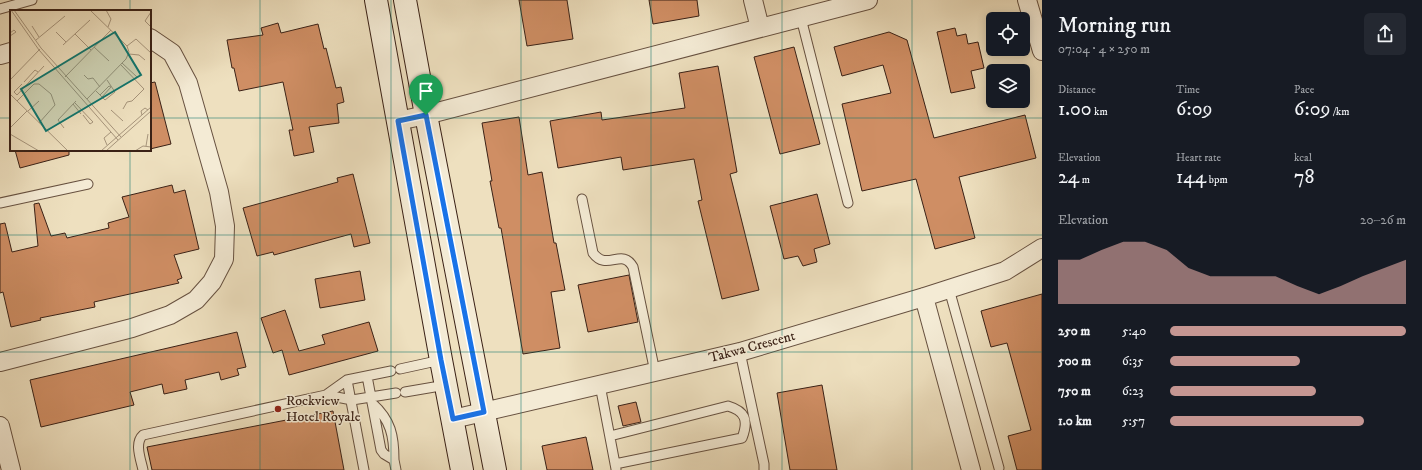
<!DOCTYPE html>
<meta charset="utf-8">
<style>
:root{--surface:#171b24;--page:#242831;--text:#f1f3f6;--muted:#9ea1a6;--accent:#c59692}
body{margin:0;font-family:"IM FELL DW Pica",serif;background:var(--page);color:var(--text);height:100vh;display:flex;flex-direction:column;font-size:15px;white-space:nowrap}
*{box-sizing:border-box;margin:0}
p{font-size:13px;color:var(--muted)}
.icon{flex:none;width:22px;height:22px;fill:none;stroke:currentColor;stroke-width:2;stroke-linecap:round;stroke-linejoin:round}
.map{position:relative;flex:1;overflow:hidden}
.drawer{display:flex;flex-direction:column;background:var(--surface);width:380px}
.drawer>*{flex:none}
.controls{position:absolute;left:986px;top:12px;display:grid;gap:8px}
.controls a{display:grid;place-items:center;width:44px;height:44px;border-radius:6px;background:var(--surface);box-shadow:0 2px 10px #0003;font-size:20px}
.pin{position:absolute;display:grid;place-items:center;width:34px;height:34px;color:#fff;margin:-41px -17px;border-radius:50% 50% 50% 0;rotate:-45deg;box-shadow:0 0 4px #0007}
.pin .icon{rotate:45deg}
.round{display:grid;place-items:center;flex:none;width:42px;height:42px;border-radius:6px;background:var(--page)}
.head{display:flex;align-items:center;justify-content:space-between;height:68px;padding:0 16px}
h1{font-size:22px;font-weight:600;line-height:30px}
.metrics{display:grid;grid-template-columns:repeat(3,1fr);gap:6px;height:68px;padding:4px 16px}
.metrics div{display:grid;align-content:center}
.metrics b{font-size:20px;font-weight:600}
.metrics small{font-size:11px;font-weight:400}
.metrics p{font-size:11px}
.chart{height:112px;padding:8px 16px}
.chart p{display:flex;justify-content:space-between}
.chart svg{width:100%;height:72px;margin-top:4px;fill:var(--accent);opacity:.7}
ul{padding:0 16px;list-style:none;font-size:13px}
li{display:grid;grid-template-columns:64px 48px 1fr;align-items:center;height:30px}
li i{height:10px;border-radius:5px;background:var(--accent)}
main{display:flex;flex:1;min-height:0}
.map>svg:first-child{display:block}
</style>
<main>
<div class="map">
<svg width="1042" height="470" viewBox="0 0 1042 470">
<rect width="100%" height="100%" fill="#eee0bf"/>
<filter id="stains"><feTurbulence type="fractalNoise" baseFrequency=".005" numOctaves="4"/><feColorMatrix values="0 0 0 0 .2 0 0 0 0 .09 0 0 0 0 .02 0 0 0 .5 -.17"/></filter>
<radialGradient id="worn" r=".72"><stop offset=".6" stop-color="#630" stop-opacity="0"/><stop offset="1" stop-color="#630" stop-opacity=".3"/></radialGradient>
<path fill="#cf8e64" stroke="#3a2116" d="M 519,0 L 567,0 L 573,39 L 527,46 Z
M 649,0 L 697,0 L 699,16 L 653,24 Z
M 278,23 L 281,33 L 318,24 L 324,49 L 326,48 L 336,88 L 341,87 L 344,102 L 337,104 L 339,123 L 309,127 L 314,152 L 294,156 L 289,130 L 293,130 L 283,82 L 239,91 L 234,68 L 232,68 L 227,40 L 263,35 L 261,28 Z
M 955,28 L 957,36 L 966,34 L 968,44 L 978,42 L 984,68 L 971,71 L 975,88 L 951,93 L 937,32 Z
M 889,32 L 907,40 L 934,138 L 1025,115 L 1036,158 L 959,177 L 975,238 L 935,249 L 916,179 L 862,191 L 842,104 L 891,93 L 883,65 L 842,76 L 834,47 Z
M 794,47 L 820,144 L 780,154 L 754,57 Z
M 718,66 L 737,172 L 730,174 L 759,290 L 722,299 L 698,201 L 702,200 L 694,159 L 623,170 L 621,157 L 558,168 L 550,121 L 601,112 L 602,120 L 685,108 L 679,73 Z
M 155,82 L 171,144 L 150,149 L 150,83 Z
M 519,117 L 528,175 L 542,172 L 554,243 L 556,243 L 565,290 L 551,292 L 560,348 L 523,354 L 501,228 L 499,228 L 490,181 L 492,181 L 482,123 Z
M 15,150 L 69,150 L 69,155 L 20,168 Z
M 353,174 L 370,243 L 354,247 L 351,234 L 274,255 L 273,252 L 257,256 L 243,208 L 338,182 L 337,178 Z
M 172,185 L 174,193 L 185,190 L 199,249 L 174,255 L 182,278 L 177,280 L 179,283 L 94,302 L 95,307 L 40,318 L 41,320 L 11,327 L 3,292 L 0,293 L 0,224 L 5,223 L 12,252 L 38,246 L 34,204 L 39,203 L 51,236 L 65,233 L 67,238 L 109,228 L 108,223 L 129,217 L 122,197 Z
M 817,194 L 830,244 L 814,249 L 817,262 L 803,266 L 798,256 L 784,259 L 770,206 Z
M 360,271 L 365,300 L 320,308 L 315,279 Z
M 629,275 L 638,322 L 588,332 L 578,285 Z
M 1042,294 L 1042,470 L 1017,470 L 1008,436 L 1031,430 L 1007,343 L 991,347 L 981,311 Z
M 285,310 L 299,351 L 325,344 L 322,335 L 369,322 L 378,351 L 289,375 L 282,350 L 273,353 L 261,318 Z
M 237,332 L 246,367 L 237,369 L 239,375 L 221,380 L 219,372 L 185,380 L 187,389 L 164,394 L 162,384 L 130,392 L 134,405 L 41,427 L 30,380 Z
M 822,385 L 837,470 L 790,470 L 777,393 Z
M 636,402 L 641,422 L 623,426 L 618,406 Z
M 333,411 L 344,470 L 152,470 L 147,447 Z
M 586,437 L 593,470 L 547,470 L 542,446 Z"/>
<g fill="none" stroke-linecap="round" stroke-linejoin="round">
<g stroke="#675140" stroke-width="11">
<path id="service" d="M 0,9 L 32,0
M 801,18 L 848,203
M 582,199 L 593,253 C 607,272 622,247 633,267 L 655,372
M 0,203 L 88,184
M 949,289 L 999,468
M 740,352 L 764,464 L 764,470
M 400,369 L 441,360
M 367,376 L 381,450 L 384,454 L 394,460 L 396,470
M 347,380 L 364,470
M 600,385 L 616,469
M 405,392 L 446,385
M 326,395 L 347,380 L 391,371
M 372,403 C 391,420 394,436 394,460
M 610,436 L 728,406 C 745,411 749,420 742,438 L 615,464
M 143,470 C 141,460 134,443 143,435 L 326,395 L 352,400 L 396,393"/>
</g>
<g stroke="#675140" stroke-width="20">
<path id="minor" d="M 753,0 L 760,28
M 1027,0 L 1042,51
M 0,55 L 11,52
M 398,121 L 426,115 L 868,0
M 924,297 L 971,470
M 0,362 L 132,328 L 170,315 L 196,300 L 212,282 L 224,259 L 225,226 L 219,192 L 188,83 L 172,53 L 150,38
M 453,419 L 740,352 L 924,297 L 1005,271 L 1042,248
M 0,426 L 11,470"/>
</g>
<g stroke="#3a2116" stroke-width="24">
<path id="secondary" d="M 376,0 L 441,360 L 462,470
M 405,0 L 426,115 L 495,470"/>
</g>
<use href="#service" stroke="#f4ebd5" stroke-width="9"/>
<use href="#minor" stroke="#f4ebd5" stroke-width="18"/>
<use href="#secondary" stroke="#f4ebd5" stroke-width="22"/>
</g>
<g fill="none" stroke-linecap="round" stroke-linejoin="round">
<g stroke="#fff" stroke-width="8">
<path id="route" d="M 426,115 L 484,412 L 453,419 L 441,360 L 398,121 Z"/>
</g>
<use href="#route" stroke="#1a73e8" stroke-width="5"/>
</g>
<path fill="none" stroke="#0f766e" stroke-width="1" stroke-opacity="0.55" d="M 130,0 L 130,11M 260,0 L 260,470M 391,0 L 391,470M 521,0 L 521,470M 651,0 L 651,470M 782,0 L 782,470M 912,0 L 912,470M 0,118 L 11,118M 150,118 L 1042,118M 130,150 L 130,470M 0,235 L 1042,235M 0,352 L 1042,352"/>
<circle fill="#8f2418" stroke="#f4ebd5" stroke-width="1.5" cx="278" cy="409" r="4"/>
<g text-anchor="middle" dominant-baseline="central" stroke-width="3" stroke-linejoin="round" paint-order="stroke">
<g font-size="14" fill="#3a2116" stroke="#f4ebd5">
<text transform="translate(752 347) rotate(-15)">Takwa Crescent</text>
</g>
<g font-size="14" fill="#3a2116" stroke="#f4ebd5" text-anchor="start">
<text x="286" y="401">Rockview<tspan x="286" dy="16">Hotel Royale</tspan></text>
</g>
</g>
<g transform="translate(10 10)">
<rect width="141" height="141" fill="#eee0bf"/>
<path fill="none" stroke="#a6947b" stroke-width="1" d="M 1,0 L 29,40 L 108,130M 4,0 L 31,38 L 111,127M 96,0 L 101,9 L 98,17M 141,2 L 135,11 L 141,17M 22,16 L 29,27M 46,22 L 56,32M 0,23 L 4,20 L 6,22 L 0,26M 65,24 L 81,40M 26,30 L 55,6M 53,35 L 80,10M 117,36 L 126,29 L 141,43M 84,37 L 99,51M 119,44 L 129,45 L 135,50M 112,53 L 127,67M 111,55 L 134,79 L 122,91 L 117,92 L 113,99M 74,65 L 78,69 L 83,68 L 90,77M 55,67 L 101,20M 0,70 L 30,39M 14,72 L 25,60 L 28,62M 86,81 L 95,90 L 105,82 L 97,70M 0,84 L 58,141M 7,85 L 34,56M 7,85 L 4,82 L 12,74M 90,85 L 99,76 L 101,77 L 92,87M 77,89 L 116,49 L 119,42 L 117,36 L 80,0M 7,91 L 24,74 L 29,74 L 41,84 L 45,95 L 29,113M 65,93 L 83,112 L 80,114 L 73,105M 63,94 L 71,104M 101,100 L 113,111M 18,101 L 29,91M 132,105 L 131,101 L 135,98 L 138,100M 0,118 L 17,101M 54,118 L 48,110 L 66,91M 0,124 L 29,141M 97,135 L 94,128 L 101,122M 136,136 L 138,124M 91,141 L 141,97M 96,141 L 141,101M 125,141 L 133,136 L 141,137"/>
<path fill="#0f766e" fill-opacity="0.15" stroke="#0f766e" stroke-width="2" d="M 105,22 L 131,65 L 36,121 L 11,79 Z"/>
<rect width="141" height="141" fill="none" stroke="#3a2116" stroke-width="2"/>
</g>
<rect width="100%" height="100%" filter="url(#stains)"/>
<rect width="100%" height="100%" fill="url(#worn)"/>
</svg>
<div class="controls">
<a><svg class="icon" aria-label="locate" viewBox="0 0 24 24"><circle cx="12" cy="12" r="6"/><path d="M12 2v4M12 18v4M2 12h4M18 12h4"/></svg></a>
<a><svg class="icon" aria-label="layers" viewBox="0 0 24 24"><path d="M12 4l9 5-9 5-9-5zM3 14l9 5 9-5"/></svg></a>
</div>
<div class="pin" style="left:426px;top:115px;background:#1e9e55"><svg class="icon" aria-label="arrive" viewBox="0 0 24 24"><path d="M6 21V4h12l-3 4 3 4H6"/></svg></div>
</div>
<section class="drawer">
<div class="head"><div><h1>Morning run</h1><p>07:04 · 4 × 250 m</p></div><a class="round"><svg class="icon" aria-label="share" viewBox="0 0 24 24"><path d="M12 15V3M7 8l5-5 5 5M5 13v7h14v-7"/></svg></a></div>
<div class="metrics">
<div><p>Distance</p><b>1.00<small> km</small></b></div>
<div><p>Time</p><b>6:09</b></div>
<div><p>Pace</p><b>6:09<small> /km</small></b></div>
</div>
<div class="metrics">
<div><p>Elevation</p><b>24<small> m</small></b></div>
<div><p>Heart rate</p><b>144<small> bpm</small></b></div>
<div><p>kcal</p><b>78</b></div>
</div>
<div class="chart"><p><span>Elevation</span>20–26 m</p>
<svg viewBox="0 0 160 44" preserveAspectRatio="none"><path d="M0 44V17L10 17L20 11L30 6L40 6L50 11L60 22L70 27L80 27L90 27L100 27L110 33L120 38L130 33L140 27L150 22L160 17V44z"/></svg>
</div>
<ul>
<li><b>250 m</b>5:40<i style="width:100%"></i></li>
<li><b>500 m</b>6:35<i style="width:55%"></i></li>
<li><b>750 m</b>6:23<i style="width:62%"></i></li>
<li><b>1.0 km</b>5:57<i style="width:82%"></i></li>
</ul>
</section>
</main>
